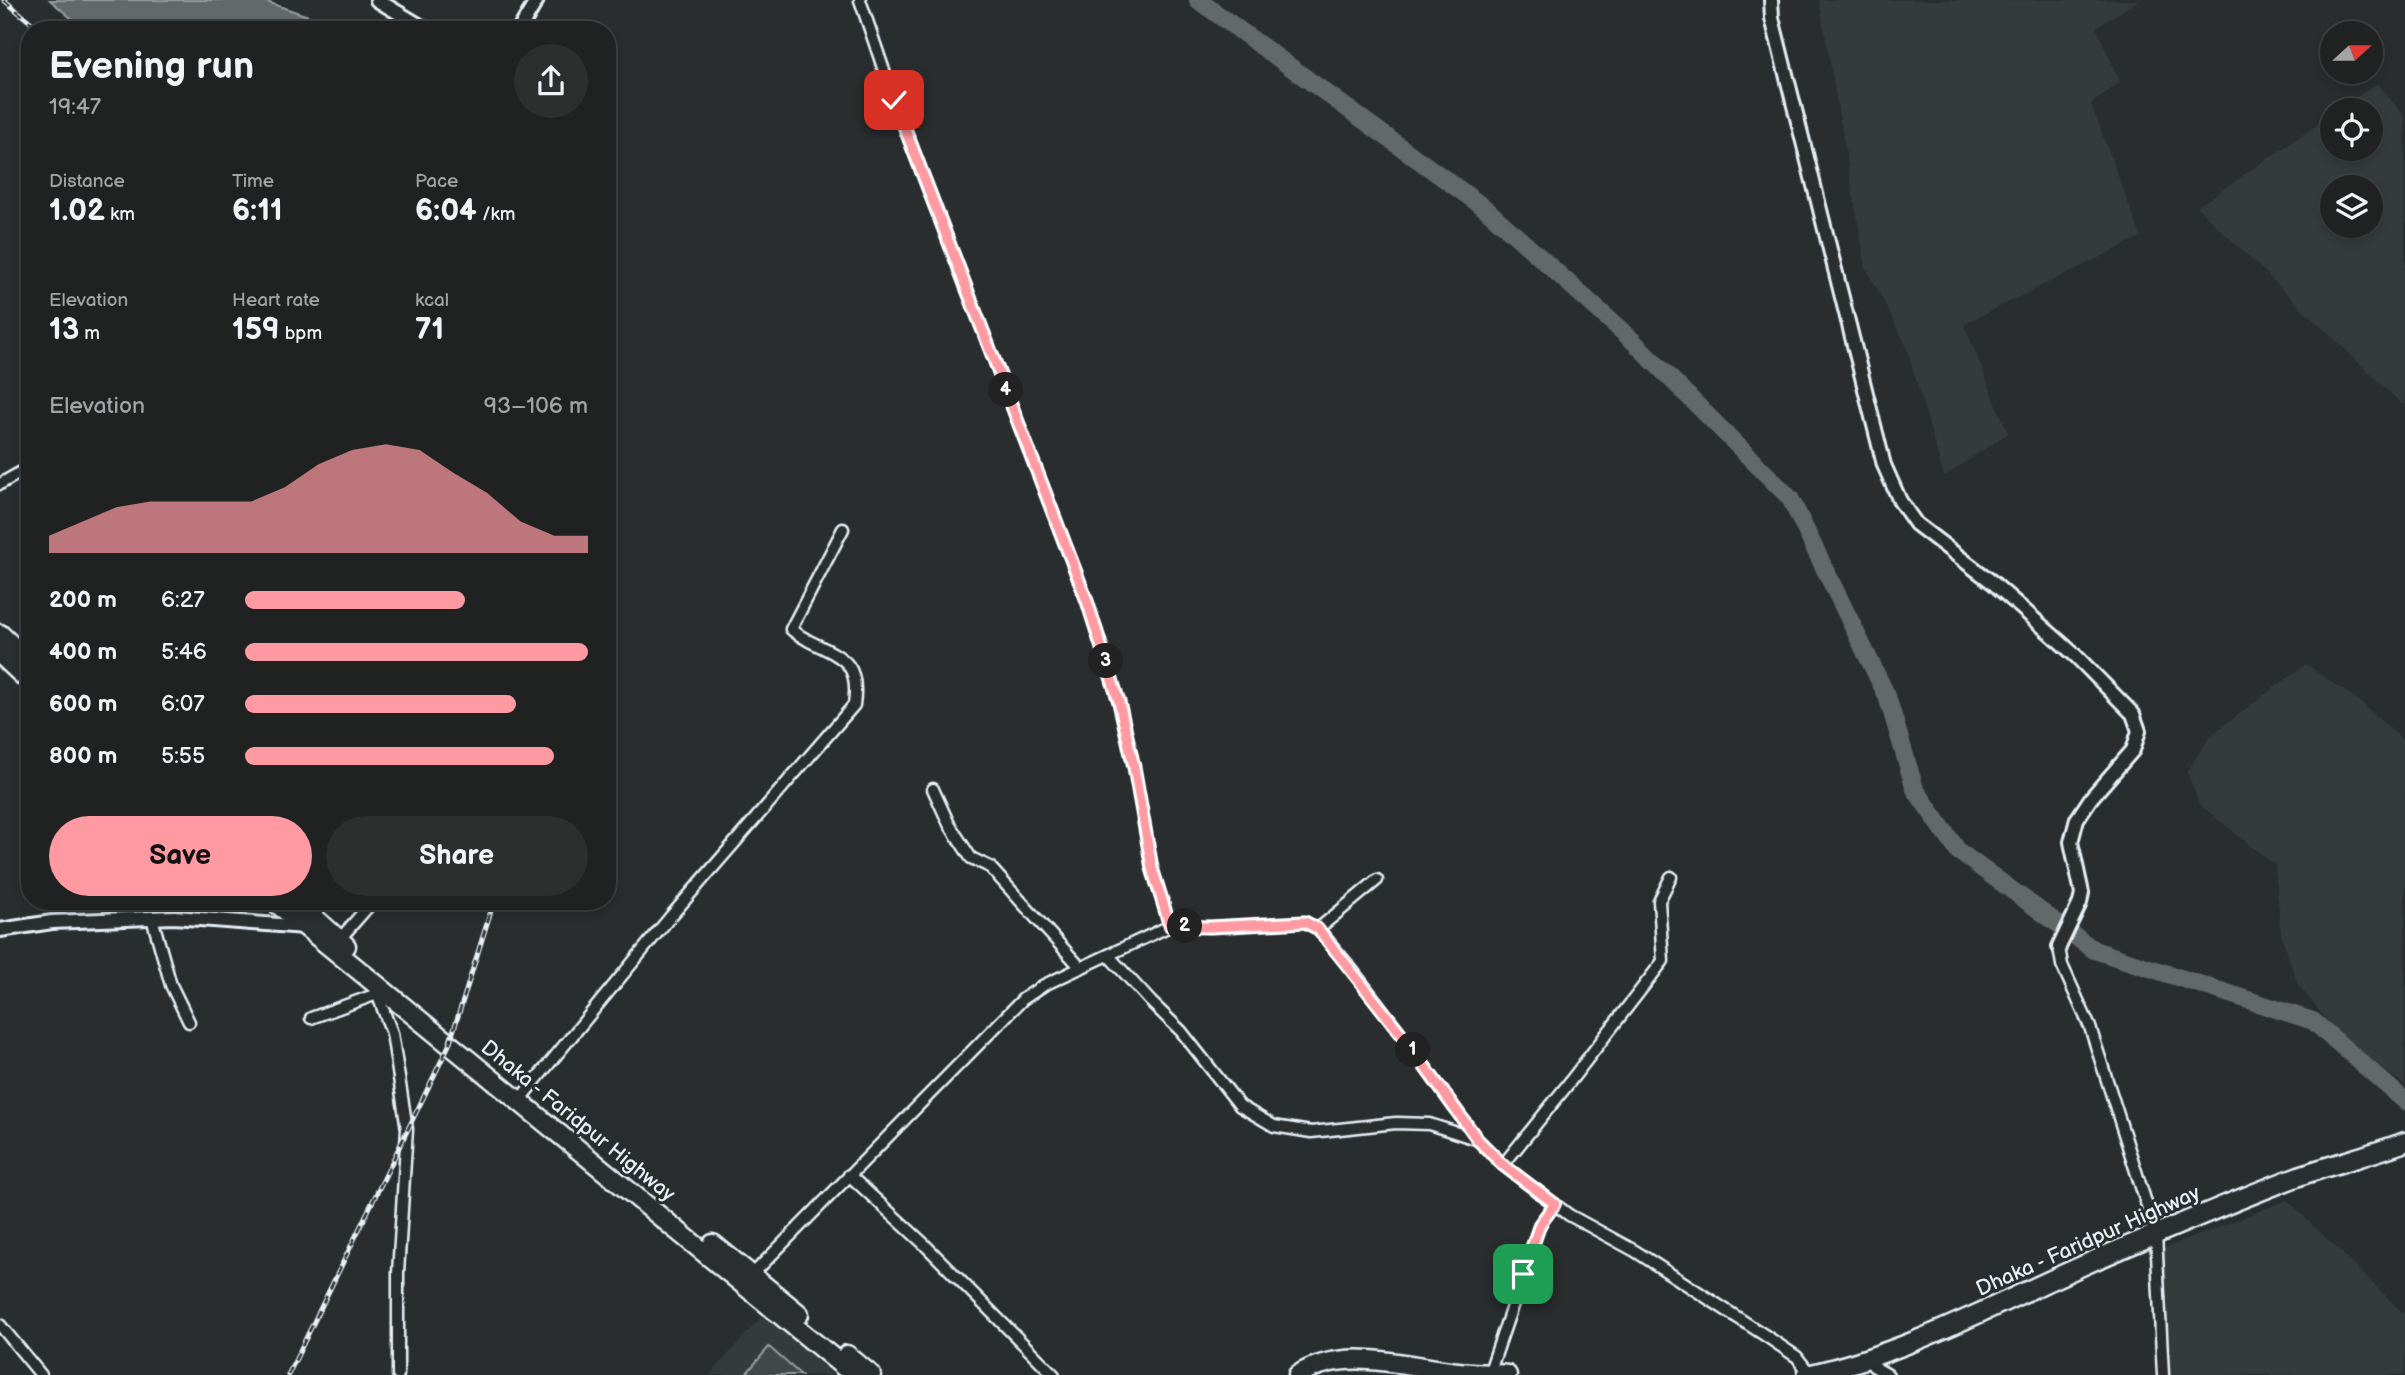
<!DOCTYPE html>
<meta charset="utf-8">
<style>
:root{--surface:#202222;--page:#2d2f2f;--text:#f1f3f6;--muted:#a2a4a5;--line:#3d3f40;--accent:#ff9aa2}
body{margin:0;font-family:"Balsamiq Sans",sans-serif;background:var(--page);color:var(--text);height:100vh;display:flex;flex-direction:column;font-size:26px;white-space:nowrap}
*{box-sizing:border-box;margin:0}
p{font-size:23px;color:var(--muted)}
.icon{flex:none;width:38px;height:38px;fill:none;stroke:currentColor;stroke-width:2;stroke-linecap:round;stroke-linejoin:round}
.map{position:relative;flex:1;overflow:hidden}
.side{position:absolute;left:21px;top:21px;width:595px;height:889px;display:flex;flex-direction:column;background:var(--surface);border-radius:28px;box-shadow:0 4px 10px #0003,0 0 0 2px var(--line)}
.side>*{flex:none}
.needle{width:46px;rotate:69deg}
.fabs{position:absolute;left:2320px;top:21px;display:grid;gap:14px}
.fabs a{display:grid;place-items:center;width:63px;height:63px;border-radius:50%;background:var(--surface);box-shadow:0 4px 10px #0003,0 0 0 2px var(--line);font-size:35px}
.pin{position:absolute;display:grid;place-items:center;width:60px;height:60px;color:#fff;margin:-30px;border-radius:14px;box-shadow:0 4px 10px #0006}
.km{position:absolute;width:35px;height:35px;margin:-18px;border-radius:50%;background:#222;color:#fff;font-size:19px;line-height:35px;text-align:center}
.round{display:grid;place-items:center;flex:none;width:74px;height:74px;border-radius:37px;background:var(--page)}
.headline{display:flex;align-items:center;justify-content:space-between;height:119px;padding:0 28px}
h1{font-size:38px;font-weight:600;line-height:52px}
.metrics{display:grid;grid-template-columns:repeat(3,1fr);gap:10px;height:119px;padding:7px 28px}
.metrics div{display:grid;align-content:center}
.metrics b{font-size:30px;font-weight:600}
.metrics small{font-size:19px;font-weight:400}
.metrics p{font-size:19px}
.chart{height:196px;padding:14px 28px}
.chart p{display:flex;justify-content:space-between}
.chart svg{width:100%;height:126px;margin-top:7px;fill:var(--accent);opacity:.7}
.cta{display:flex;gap:14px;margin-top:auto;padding:14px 28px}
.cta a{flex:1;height:80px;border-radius:42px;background:var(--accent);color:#111;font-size:28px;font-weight:600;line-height:80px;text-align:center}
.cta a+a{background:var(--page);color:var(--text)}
ul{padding:0 28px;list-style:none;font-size:23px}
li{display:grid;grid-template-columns:112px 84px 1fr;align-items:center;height:52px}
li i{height:18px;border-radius:9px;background:var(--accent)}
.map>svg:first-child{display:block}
</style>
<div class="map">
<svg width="2405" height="1375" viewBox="0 0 2405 1375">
<rect width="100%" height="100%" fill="#2a2d2e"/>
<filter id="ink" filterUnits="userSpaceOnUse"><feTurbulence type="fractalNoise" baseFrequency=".0143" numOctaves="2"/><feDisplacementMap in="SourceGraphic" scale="14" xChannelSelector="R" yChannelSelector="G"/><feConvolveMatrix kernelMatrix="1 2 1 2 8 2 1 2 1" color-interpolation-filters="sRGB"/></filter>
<g filter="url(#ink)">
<path fill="#363a3b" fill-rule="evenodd" d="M 1819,0 L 2139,0 L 2096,27 L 2120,82 L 2091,104 L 2141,237 L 1964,324 L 2008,433 L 1944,477 L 1906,345 L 1866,268 Z
M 2377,83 L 2405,117 L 2405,407 L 2197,207 L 2333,114 L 2333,149 L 2371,149 L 2371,110 L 2338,110 ZM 2333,187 L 2371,187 L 2371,226 L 2333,226 Z
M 2306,664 L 2359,701 L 2405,742 L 2405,1085 L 2346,1043 L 2298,985 L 2281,934 L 2275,865 L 2199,804 L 2187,772 L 2210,736 Z
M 2287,1200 L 2405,1315 L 2405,1375 L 2168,1375 L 2161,1250 Z
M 764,1314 L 833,1375 L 710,1375 Z"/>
<path fill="#424648" stroke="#959ca0" stroke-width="2" d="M 769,1347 L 801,1375 L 745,1375 Z"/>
<path fill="#63686b" stroke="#989fa3" stroke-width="2" d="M 50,0 L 261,0 L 323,21 L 320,30 L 85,30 Z"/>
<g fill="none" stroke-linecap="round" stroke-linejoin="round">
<path stroke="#63686b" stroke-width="18" d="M 1198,0 L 1486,209 L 1633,341 L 1790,498 L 1887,696 L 1915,789 L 1958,851 L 2094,950 L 2313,1021 L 2405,1101"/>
<g stroke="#e8f1f8" stroke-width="15">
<path id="minor" d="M 860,0 L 894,100 L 1087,601 L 1119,702 L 1134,767 L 1152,868 L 1170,926
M 0,484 L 30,467
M 933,789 L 949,824 L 971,858 L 990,867 L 1081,968
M 152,918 L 171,985 L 189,1022
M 1318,929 L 1377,880
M 339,940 L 373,901
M 2059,947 L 2062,965 L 2090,1027 L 2156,1234 L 2163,1375
M 1108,955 L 1151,1002 L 1181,1031 L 1240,1106 L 1274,1126 L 1311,1132 L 1396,1123 L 1429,1124 L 1476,1139
M 375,988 L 392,1033 L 407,1129 L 398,1273 L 398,1375
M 311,1018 L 377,994
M 525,1093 L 671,916 L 854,705 C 860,662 843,658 809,641 C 803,637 796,634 791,629 L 843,529
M 1503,1165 L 1565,1088 L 1663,961 L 1659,901 L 1671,877
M 849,1175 L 923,1243 L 1054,1375
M 748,1279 L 1023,999 L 1044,985 L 1170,926 L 1210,927 L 1305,922 L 1318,929 L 1349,966 L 1402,1035 L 1477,1139 L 1503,1165 L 1569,1215 L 1635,1251 L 1769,1338 L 1797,1357 L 1810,1374
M 0,1325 L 41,1375
M 1873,1366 L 1888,1375
M 1489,1374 L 1540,1224 L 1555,1204"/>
</g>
<g stroke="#e8f1f8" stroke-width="18">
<path id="tertiary" d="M 377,0 L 427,30
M 1771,0 L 1772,18 L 1884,465 L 1900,501 L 1916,524 L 1992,582 L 2076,656 L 2133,714 L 2139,731 L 2133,750 L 2091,798 L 2077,819 L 2071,842 L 2082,893 L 2080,903 L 2059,947
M 519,30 L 537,0
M 0,930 L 52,922 L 174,917 L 305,927"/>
</g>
<g stroke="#e8f1f8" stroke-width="23">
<path id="trunk" d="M 0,634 L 30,663
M 0,654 L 30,682
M 274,901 L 854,1375
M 296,901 L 346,946
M 713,1244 L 799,1314
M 847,1355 L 871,1375
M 1298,1375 C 1346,1345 1406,1367 1458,1372 C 1474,1374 1491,1373 1507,1375
M 1807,1375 C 1908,1353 1999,1302 2093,1261 C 2161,1232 2230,1202 2299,1176 C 2334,1164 2370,1155 2405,1142"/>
</g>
<use href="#minor" stroke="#2a2d2e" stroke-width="10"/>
<use href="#tertiary" stroke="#2a2d2e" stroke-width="12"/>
<use href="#trunk" stroke="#2a2d2e" stroke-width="18"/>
<g stroke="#e8f1f8" stroke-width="5">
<path id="rail" d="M 4,0 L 40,30
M 288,1375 L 449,1045 L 494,901"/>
</g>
<use href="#rail" stroke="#2a2d2e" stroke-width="2.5" stroke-dasharray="8" stroke-linecap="butt"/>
</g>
</g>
<g fill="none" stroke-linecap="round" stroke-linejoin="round" filter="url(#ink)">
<g stroke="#fff" stroke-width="14">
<path id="route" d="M 894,100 L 1087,601 L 1119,702 L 1134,767 L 1152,868 L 1170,926 L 1210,927 L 1305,922 L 1318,929 L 1402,1035 L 1477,1139 L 1503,1165 L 1555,1204 L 1540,1224 L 1523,1274"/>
</g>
<use href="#route" stroke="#ff9aa2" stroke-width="9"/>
</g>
<g text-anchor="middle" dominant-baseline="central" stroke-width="6" stroke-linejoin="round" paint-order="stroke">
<g font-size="21" fill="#e8f1f8" stroke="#2a2d2e">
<text transform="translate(578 1121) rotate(39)">Dhaka - Faridpur Highway</text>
<text transform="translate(2088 1241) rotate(-24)">Dhaka - Faridpur Highway</text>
</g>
</g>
</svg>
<div class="fabs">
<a><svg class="needle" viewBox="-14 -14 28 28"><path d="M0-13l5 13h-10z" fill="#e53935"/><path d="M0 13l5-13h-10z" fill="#a2a4a5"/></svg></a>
<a><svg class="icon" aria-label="locate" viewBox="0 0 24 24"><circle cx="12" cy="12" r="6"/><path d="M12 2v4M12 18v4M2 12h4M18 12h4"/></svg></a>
<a><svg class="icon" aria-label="layers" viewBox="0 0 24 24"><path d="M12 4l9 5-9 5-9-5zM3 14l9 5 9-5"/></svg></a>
</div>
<div class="pin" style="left:1523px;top:1274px;background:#1e9e55"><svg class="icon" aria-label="arrive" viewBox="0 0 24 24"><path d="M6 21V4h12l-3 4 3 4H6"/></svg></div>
<div class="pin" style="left:894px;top:100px;background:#d93025"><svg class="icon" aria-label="check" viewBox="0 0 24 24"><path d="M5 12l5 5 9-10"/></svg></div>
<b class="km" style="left:1413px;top:1050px">1</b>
<b class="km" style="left:1185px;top:926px">2</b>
<b class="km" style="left:1106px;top:661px">3</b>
<b class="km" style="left:1006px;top:390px">4</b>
<section class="side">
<div class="headline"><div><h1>Evening run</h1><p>19:47</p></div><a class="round"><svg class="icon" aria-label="share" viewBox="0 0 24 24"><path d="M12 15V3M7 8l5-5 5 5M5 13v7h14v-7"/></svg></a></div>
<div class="metrics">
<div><p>Distance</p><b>1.02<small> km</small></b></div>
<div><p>Time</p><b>6:11</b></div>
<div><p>Pace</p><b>6:04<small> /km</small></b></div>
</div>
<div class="metrics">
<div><p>Elevation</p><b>13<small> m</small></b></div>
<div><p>Heart rate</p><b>159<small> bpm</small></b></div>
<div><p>kcal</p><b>71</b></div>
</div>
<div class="chart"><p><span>Elevation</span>93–106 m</p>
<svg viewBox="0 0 160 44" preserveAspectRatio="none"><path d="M0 44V38L10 33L20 28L30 26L40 26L50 26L60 26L70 21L80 13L90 8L100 6L110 8L120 16L130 23L140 33L150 38L160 38V44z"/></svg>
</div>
<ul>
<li><b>200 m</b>6:27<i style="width:64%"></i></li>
<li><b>400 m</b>5:46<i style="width:100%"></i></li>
<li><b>600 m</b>6:07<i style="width:79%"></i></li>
<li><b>800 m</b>5:55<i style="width:90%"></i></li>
</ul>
<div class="cta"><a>Save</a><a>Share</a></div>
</section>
</div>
